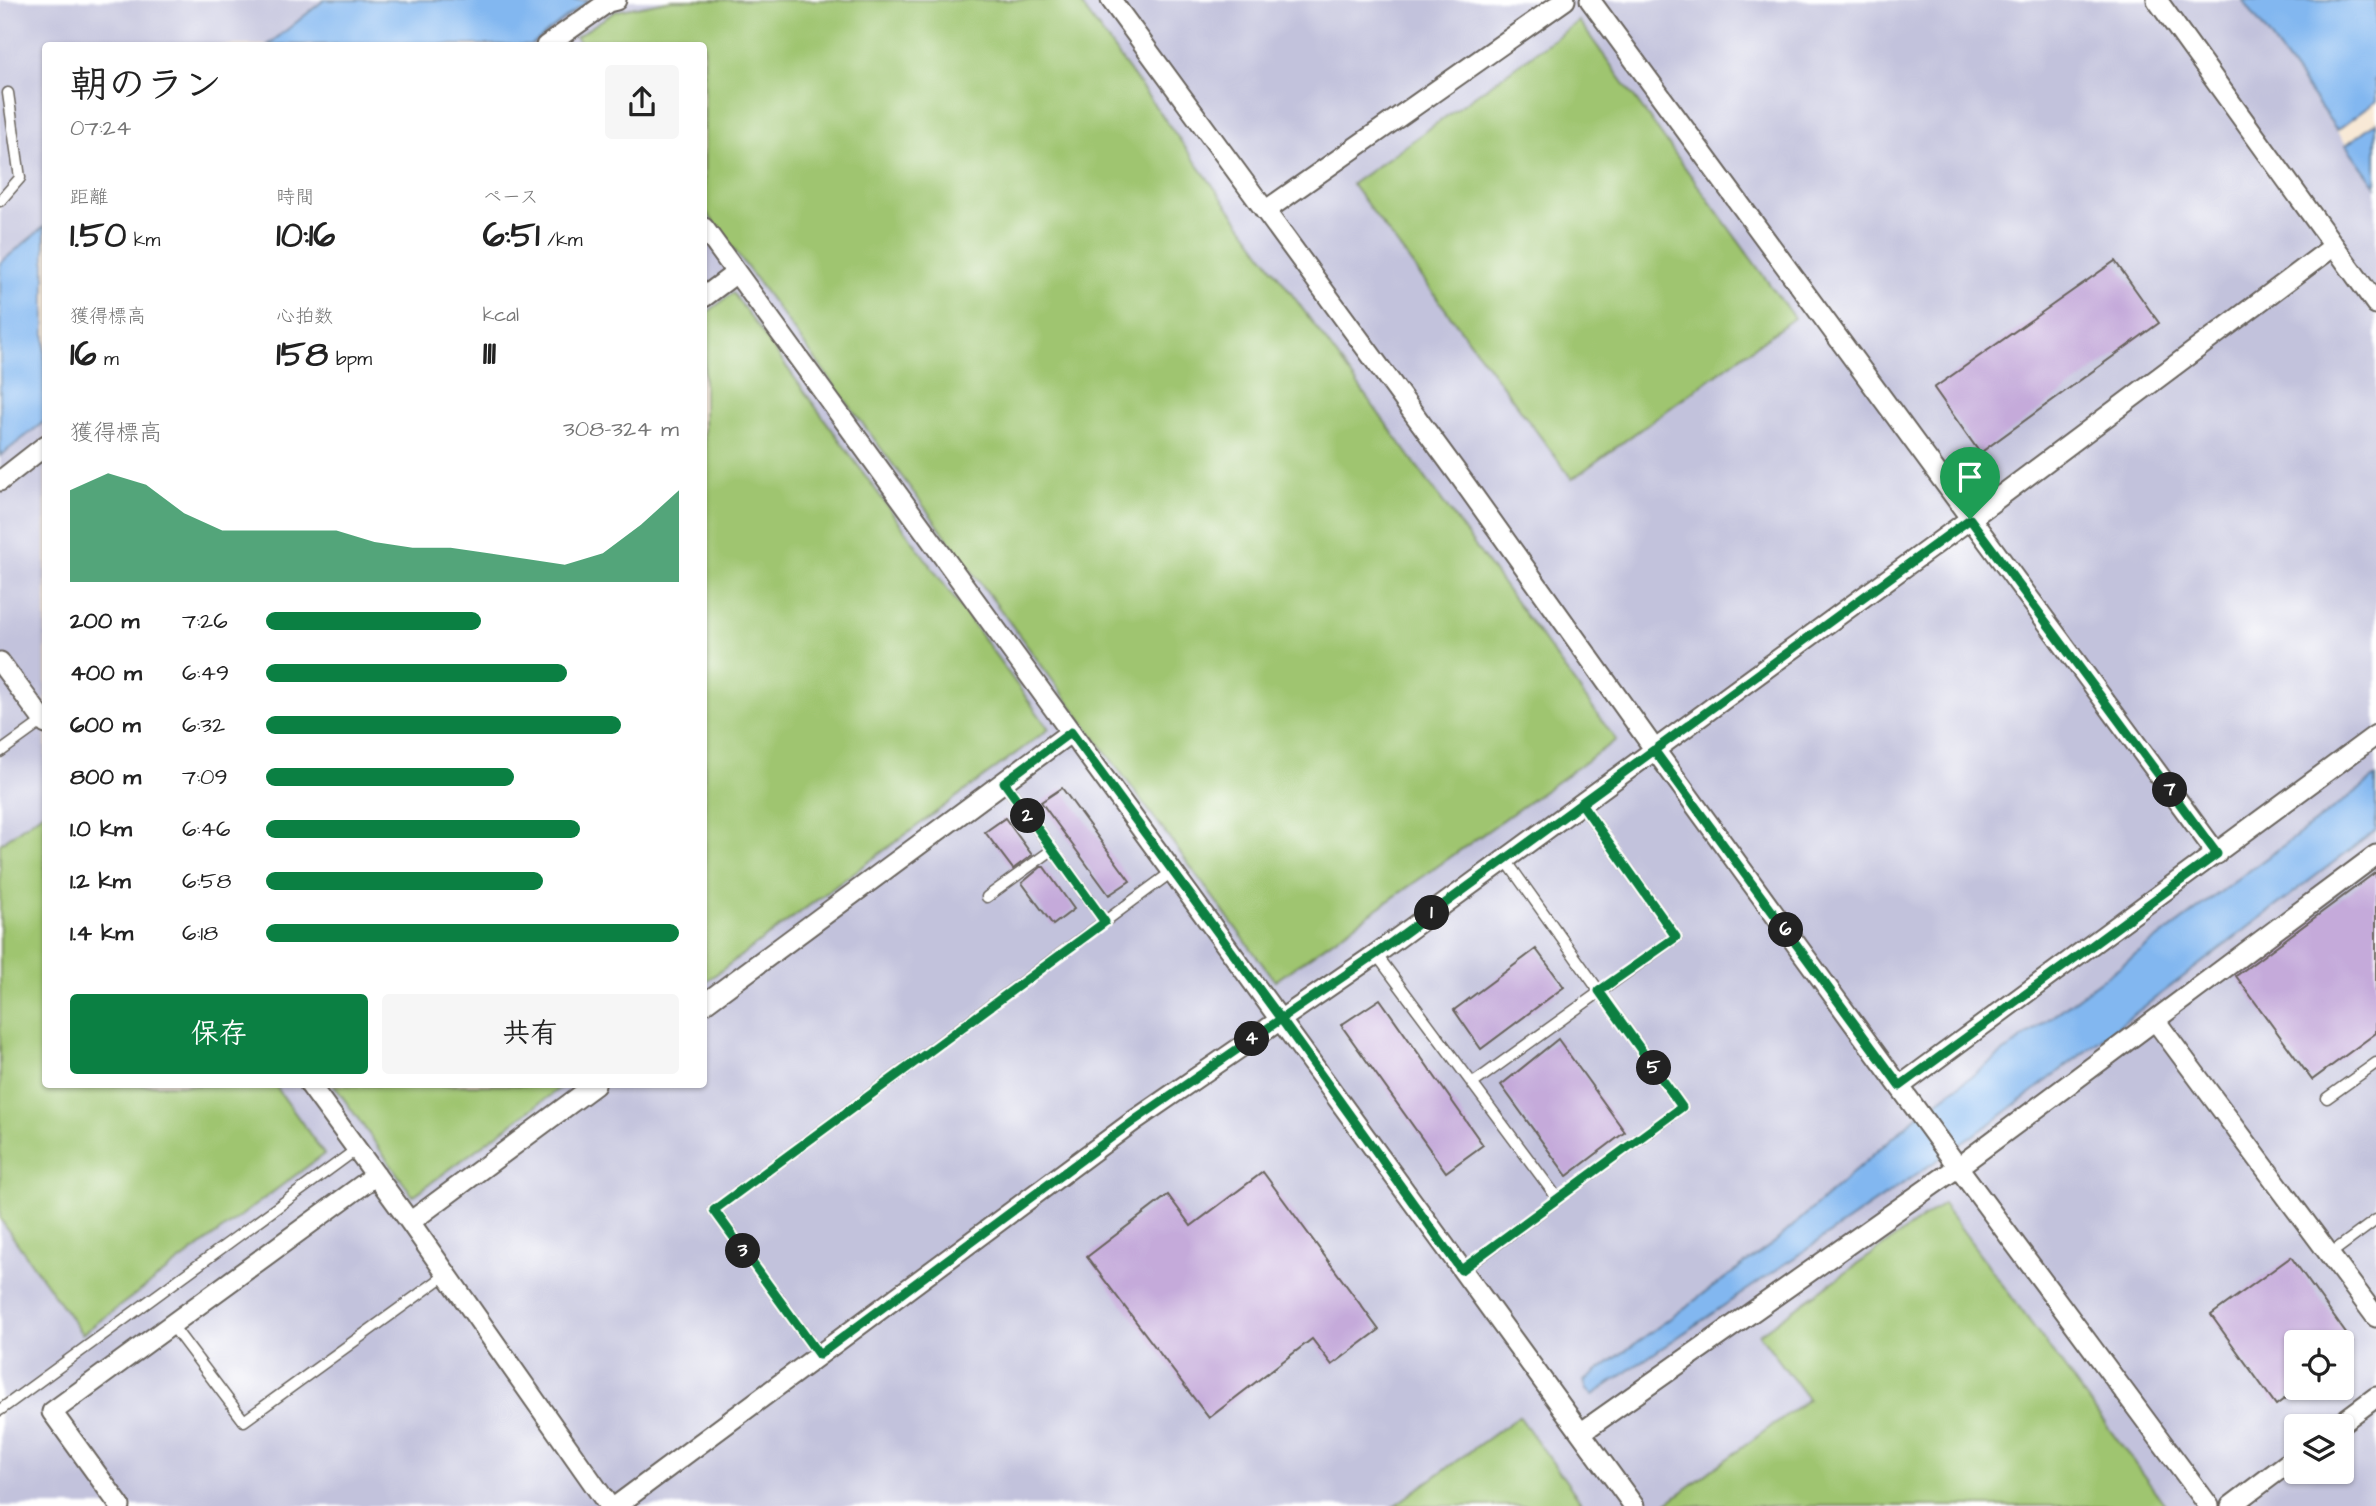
<!DOCTYPE html>
<html lang="ja">
<meta charset="utf-8">
<style>
:root{--surface:#fff;--page:#f6f6f6;--text:#222;--muted:#767676;--accent:#0b8043}
body{margin:0;font-family:"Architects Daughter","Klee One",sans-serif;background:var(--page);color:var(--text);height:100vh;display:flex;flex-direction:column;font-size:26px;white-space:nowrap}
*{box-sizing:border-box;margin:0}
p{font-size:23px;color:var(--muted)}
.icon{flex:none;width:38px;height:38px;fill:none;stroke:currentColor;stroke-width:2;stroke-linecap:round;stroke-linejoin:round}
.map{position:relative;flex:1;overflow:hidden}
.drawer{position:absolute;left:42px;top:42px;width:665px;height:1046px;display:flex;flex-direction:column;background:var(--surface);border-radius:7px;box-shadow:0 2px 5px #0004}
.drawer>*{flex:none}
.controls{position:absolute;left:2284px;top:1330px;display:grid;gap:14px}
.controls a{display:grid;place-items:center;width:70px;height:70px;border-radius:7px;background:var(--surface);box-shadow:0 2px 5px #0004;font-size:35px}
.pin{position:absolute;display:grid;place-items:center;width:60px;height:60px;color:#fff;margin:-72px -30px;border-radius:50% 50% 50% 0;rotate:-45deg;box-shadow:0 0 7px #0007}
.pin .icon{rotate:45deg}
.km{position:absolute;width:35px;height:35px;margin:-18px;border-radius:50%;background:#222;color:#fff;font-size:19px;line-height:35px;text-align:center}
.round{display:grid;place-items:center;flex:none;width:74px;height:74px;border-radius:7px;background:var(--page)}
.summary{display:flex;align-items:center;justify-content:space-between;height:119px;padding:0 28px}
h1{font-size:38px;font-weight:700;line-height:52px}
.stats{display:grid;grid-template-columns:repeat(3,1fr);gap:10px;height:119px;padding:7px 28px}
.stats div{display:grid;align-content:center}
.stats b{font-size:35px;font-weight:700}
.stats small{font-size:19px;font-weight:400}
.stats p{font-size:19px}
.chart{height:196px;padding:14px 28px}
.chart p{display:flex;justify-content:space-between}
.chart svg{width:100%;height:126px;margin-top:7px;fill:var(--accent);opacity:.7}
.action{display:flex;gap:14px;margin-top:auto;padding:14px 28px}
.action a{flex:1;height:80px;border-radius:7px;background:var(--accent);color:#fff;font-size:28px;font-weight:700;line-height:80px;text-align:center}
.action a+a{background:var(--page);color:var(--text)}
ul{padding:0 28px;list-style:none;font-size:23px}
li{display:grid;grid-template-columns:112px 84px 1fr;align-items:center;height:52px}
li i{height:18px;border-radius:9px;background:var(--accent)}
.map>svg:first-child{display:block}
</style>
<div class="map">
<svg width="2376" height="1506" viewBox="0 0 2376 1506">
<rect width="100%" height="100%" fill="#fff"/>
<filter id="ink" filterUnits="userSpaceOnUse"><feTurbulence type="fractalNoise" baseFrequency=".0143" numOctaves="2"/><feDisplacementMap in="SourceGraphic" scale="14" xChannelSelector="R" yChannelSelector="G"/><feConvolveMatrix kernelMatrix="1 2 1 2 8 2 1 2 1" color-interpolation-filters="sRGB"/></filter>
<filter id="wash" filterUnits="userSpaceOnUse"><feTurbulence type="fractalNoise" baseFrequency=".00686" numOctaves="4" result="noise"/><feDisplacementMap in="SourceGraphic" scale="28" xChannelSelector="R" yChannelSelector="G"/><feGaussianBlur stdDeviation="1.57" result="paint"/><feColorMatrix in="noise" values="0 0 0 0 0 0 0 0 0 0 0 0 0 0 0 0 0 1.4 0 .05"/><feComposite in="paint" operator="in"/></filter>
<g filter="url(#wash)">
<rect width="100%" height="100%" fill="#f8e9d6"/>
<path fill="#c2c2dc" fill-rule="evenodd" d="M 0,0 L 324,0 L 268,45 L 46,46 L 45,226 L 0,263 Z
M 589,0 L 2243,0 L 2376,186 L 2376,1506 L 0,1506 L 0,456 L 45,421 L 46,1085 L 704,1085 L 704,46 L 531,45 ZM 2296,1342 L 2342,1342 L 2342,1388 L 2296,1388 ZM 2296,1426 L 2342,1426 L 2342,1472 L 2296,1472 Z"/>
<path fill="#9fc570" stroke="#5e7046" stroke-width="2" d="M 672,0 L 1078,0 L 1616,740 L 1275,981 L 704,209 L 704,46 L 583,45 L 576,37 L 616,11 Z
M 1579,21 L 1794,318 L 1572,479 L 1352,184 Z
M 733,293 L 1049,729 L 704,983 L 704,315 Z
M 45,811 L 46,1085 L 275,1085 L 324,1154 L 82,1334 L 0,1219 L 0,844 Z
M 334,1085 L 564,1085 L 413,1196 Z
M 1943,1204 L 2166,1506 L 1663,1506 L 1808,1399 L 1759,1334 Z
M 1519,1416 L 1584,1506 L 1394,1506 Z"/>
<path fill="#82b7f0" stroke="#4f6a86" stroke-width="2" d="M 324,0 L 589,0 L 531,45 L 268,45 Z
M 2243,0 L 2376,0 L 2376,79 L 2374,81 L 2376,84 L 2376,101 L 2337,130 Z
M 2376,122 L 2376,186 L 2346,145 Z
M 45,226 L 45,421 L 0,456 L 0,263 Z
M 2376,777 L 2376,830 L 1990,1124 L 1593,1395 L 1587,1390 L 1584,1381 L 1775,1242 L 1911,1121 Z"/>
<g id="blocks">
<path fill="#c5aada" d="M 2115,261 L 2159,323 L 1980,453 L 1934,388 Z
M 1062,788 L 1130,881 L 1109,895 L 1041,802 Z
M 1005,818 L 1032,855 L 1013,869 L 985,832 Z
M 1041,867 L 1044,867 L 1074,909 L 1053,925 L 1022,883 Z
M 2376,872 L 2376,1033 L 2312,1080 L 2236,976 Z
M 1536,949 L 1564,987 L 1481,1049 L 1454,1010 Z
M 1380,999 L 1483,1145 L 1446,1172 L 1341,1025 Z
M 1558,1039 L 1625,1132 L 1567,1176 L 1501,1085 Z
M 1263,1172 L 1379,1330 L 1332,1365 L 1312,1339 L 1209,1418 L 1087,1257 L 1168,1195 L 1191,1226 Z
M 2291,1257 L 2352,1342 L 2296,1342 L 2296,1390 L 2276,1405 L 2211,1315 Z"/>
</g>
</g>
<g filter="url(#ink)">
<use href="#blocks" fill-opacity="0" stroke="#69645d" stroke-width="2"/>
<g fill="none" stroke-linecap="round" stroke-linejoin="round">
<g stroke="#69645d" stroke-width="13">
<path id="lane" d="M 0,201 L 20,178 L 8,93
M 0,752 L 43,721
M 1004,782 L 1105,922
M 987,897 L 1052,850
M 1376,954 L 1558,1199
M 1472,1084 L 1676,937 L 1581,803
M 2327,1098 L 2376,1063
M 2330,1254 L 2376,1220
M 1462,1270 L 1682,1107 L 1505,859
M 171,1324 L 244,1421 L 447,1274
M 819,1355 L 714,1210 L 1173,871
M 0,1410 L 357,1149"/>
</g>
<g stroke="#69645d" stroke-width="23">
<path id="street" d="M 1111,0 L 1458,474 L 1655,750 L 1958,1167 L 2209,1506
M 1590,0 L 2217,854
M 2157,0 L 2376,304
M 546,46 L 608,2 L 616,0
M 1265,211 L 1565,0
M 704,228 L 1634,1506
M 704,297 L 736,273
M 0,481 L 46,445
M 0,662 L 46,724
M 704,1004 L 1071,732
M 2155,1020 L 2376,855
M 310,1085 L 410,1222 L 609,1506
M 1900,1086 L 2376,735
M 410,1222 L 595,1085
M 2337,1426 L 2376,1397
M 1582,1432 L 1958,1167 L 2155,1020 L 2376,1317
M 120,1506 L 52,1412 L 376,1175
M 616,1506 L 1135,1120 L 1376,954 L 1970,519 L 2334,246
M 2231,1506 L 2296,1457"/>
</g>
<use href="#lane" stroke="#fff" stroke-width="10"/>
<use href="#street" stroke="#fff" stroke-width="19"/>
</g>
</g>
<g fill="none" stroke-linecap="round" stroke-linejoin="round" filter="url(#ink)">
<g stroke="#fff" stroke-width="14">
<path id="route" d="M 1970,519 L 1376,954 L 1281,1019 L 1071,732 L 1004,782 L 1105,922 L 714,1210 L 819,1355 L 1135,1120 L 1281,1019 L 1461,1270 L 1682,1107 L 1599,991 L 1676,937 L 1581,803 L 1654,750 L 1900,1086 L 2217,854 L 1970,519"/>
</g>
<use href="#route" stroke="#0b8043" stroke-width="9"/>
</g>
</svg>
<div class="controls">
<a><svg class="icon" aria-label="locate" viewBox="0 0 24 24"><circle cx="12" cy="12" r="6"/><path d="M12 2v4M12 18v4M2 12h4M18 12h4"/></svg></a>
<a><svg class="icon" aria-label="layers" viewBox="0 0 24 24"><path d="M12 4l9 5-9 5-9-5zM3 14l9 5 9-5"/></svg></a>
</div>
<div class="pin" style="left:1970px;top:519px;background:#1e9e55"><svg class="icon" aria-label="arrive" viewBox="0 0 24 24"><path d="M6 21V4h12l-3 4 3 4H6"/></svg></div>
<b class="km" style="left:1432px;top:913px">1</b>
<b class="km" style="left:1028px;top:816px">2</b>
<b class="km" style="left:743px;top:1251px">3</b>
<b class="km" style="left:1252px;top:1039px">4</b>
<b class="km" style="left:1654px;top:1068px">5</b>
<b class="km" style="left:1786px;top:930px">6</b>
<b class="km" style="left:2170px;top:790px">7</b>
<section class="drawer">
<div class="summary"><div><h1>朝のラン</h1><p>07:24</p></div><a class="round"><svg class="icon" aria-label="share" viewBox="0 0 24 24"><path d="M12 15V3M7 8l5-5 5 5M5 13v7h14v-7"/></svg></a></div>
<div class="stats">
<div><p>距離</p><b>1.50<small> km</small></b></div>
<div><p>時間</p><b>10:16</b></div>
<div><p>ペース</p><b>6:51<small> /km</small></b></div>
</div>
<div class="stats">
<div><p>獲得標高</p><b>16<small> m</small></b></div>
<div><p>心拍数</p><b>158<small> bpm</small></b></div>
<div><p>kcal</p><b>111</b></div>
</div>
<div class="chart"><p><span>獲得標高</span>308–324 m</p>
<svg viewBox="0 0 160 44" preserveAspectRatio="none"><path d="M0 44V12L10 6L20 10L30 20L40 26L50 26L60 26L70 26L80 30L90 32L100 32L110 34L120 36L130 38L140 34L150 24L160 12V44z"/></svg>
</div>
<ul>
<li><b>200 m</b>7:26<i style="width:52%"></i></li>
<li><b>400 m</b>6:49<i style="width:73%"></i></li>
<li><b>600 m</b>6:32<i style="width:86%"></i></li>
<li><b>800 m</b>7:09<i style="width:60%"></i></li>
<li><b>1.0 km</b>6:46<i style="width:76%"></i></li>
<li><b>1.2 km</b>6:58<i style="width:67%"></i></li>
<li><b>1.4 km</b>6:18<i style="width:100%"></i></li>
</ul>
<div class="action"><a>保存</a><a>共有</a></div>
</section>
</div>
